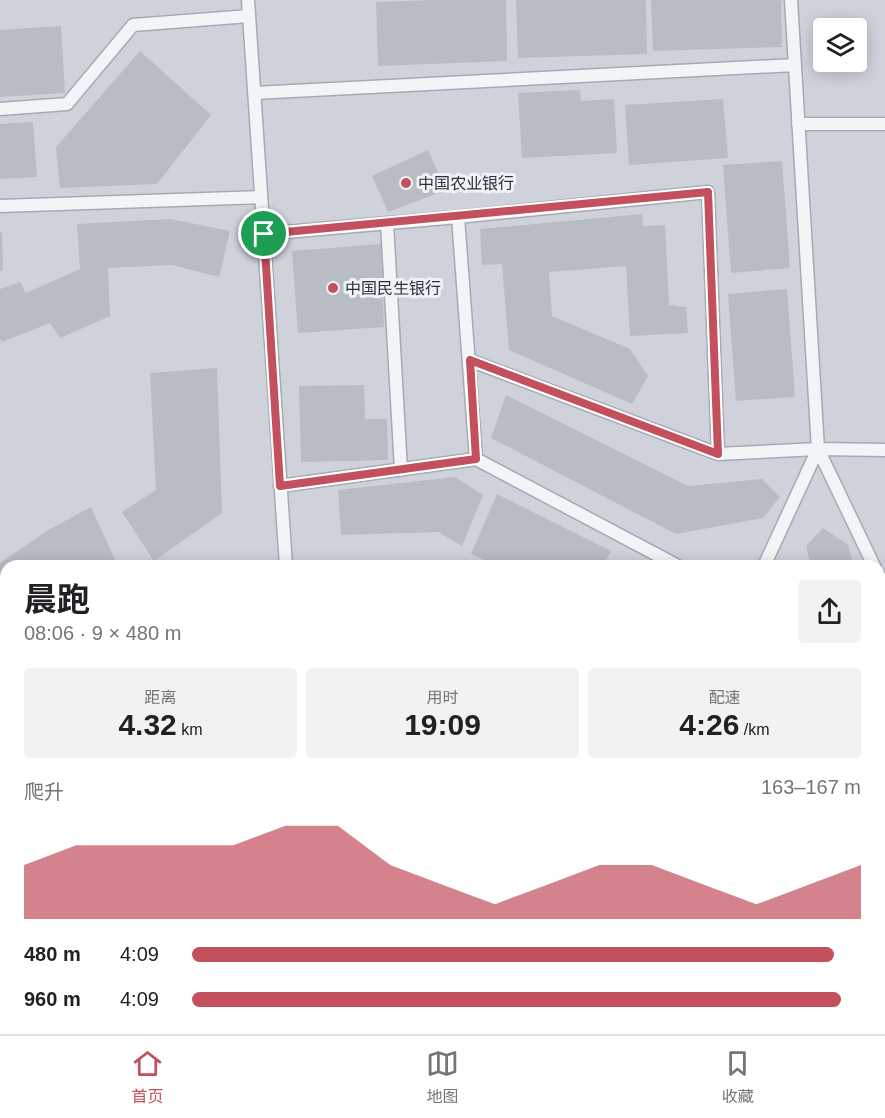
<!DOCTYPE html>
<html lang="zh">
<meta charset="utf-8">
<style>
:root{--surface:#fff;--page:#f2f2f2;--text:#202124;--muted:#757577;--line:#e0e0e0;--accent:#c2505d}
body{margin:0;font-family:Arial,"Noto Sans SC",sans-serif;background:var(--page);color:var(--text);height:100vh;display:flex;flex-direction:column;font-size:22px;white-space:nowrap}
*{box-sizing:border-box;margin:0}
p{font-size:20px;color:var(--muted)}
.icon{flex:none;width:33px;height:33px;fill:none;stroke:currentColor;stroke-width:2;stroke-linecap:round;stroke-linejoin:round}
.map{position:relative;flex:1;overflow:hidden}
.details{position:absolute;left:0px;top:560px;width:885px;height:476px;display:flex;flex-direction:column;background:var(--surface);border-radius:18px 18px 0 0;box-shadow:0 3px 15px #0003}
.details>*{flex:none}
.controls{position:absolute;left:813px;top:18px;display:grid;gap:12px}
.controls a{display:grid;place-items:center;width:54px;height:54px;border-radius:6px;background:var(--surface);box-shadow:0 3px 15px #0003;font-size:30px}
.pin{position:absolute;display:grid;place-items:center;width:51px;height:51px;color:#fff;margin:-26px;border:3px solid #fff;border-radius:50%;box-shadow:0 2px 6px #0007}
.round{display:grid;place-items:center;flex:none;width:63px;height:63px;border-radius:6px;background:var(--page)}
.headline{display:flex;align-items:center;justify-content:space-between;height:102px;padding:0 24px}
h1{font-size:33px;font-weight:700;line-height:45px}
.stats{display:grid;grid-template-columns:repeat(3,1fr);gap:9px;height:102px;padding:6px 24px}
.stats div{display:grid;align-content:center;border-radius:6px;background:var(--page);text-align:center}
.stats b{font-size:30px;font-weight:700}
.stats small{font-size:16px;font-weight:400}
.stats p{font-size:16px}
.chart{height:168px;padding:12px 24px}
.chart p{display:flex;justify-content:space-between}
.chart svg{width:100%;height:108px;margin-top:6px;fill:var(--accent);opacity:.7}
ul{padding:0 24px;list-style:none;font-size:20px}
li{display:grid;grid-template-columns:96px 72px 1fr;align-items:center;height:45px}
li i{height:15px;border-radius:8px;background:var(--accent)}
.menu{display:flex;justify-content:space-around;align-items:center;height:84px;border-top:2px solid var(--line);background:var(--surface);font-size:16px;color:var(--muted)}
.menu a{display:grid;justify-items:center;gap:3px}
.menu .selected{color:var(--accent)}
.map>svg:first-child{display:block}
</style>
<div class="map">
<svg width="885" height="1034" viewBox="0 0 885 1034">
<rect width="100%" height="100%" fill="#e0e3e8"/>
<path fill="#cfd2da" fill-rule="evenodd" d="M 0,0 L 885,0 L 885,815 L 879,815 L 879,566 L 6,566 L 6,694 L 0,698 ZM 824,28 L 856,28 L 856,62 L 824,62 Z"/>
<path fill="#c5d1c2" d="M 6,694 L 6,1029 L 879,1029 L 879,819 L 885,820 L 885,1034 L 0,1034 L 0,698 Z"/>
<path fill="#b8bcc4" d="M 434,0 L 506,0 L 507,61 L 378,66 L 376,2 Z
M 516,0 L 646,0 L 647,54 L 518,58 Z
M 651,0 L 781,0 L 782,47 L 653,51 Z
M 61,26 L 65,93 L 0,97 L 0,30 Z
M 140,51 L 211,115 L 157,184 L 60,188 L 56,147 Z
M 580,90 L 581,101 L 614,99 L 617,153 L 522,158 L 518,93 Z
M 723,99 L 728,158 L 629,165 L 625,105 Z
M 33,122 L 37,177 L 0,179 L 0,124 Z
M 428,150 L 446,190 L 388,212 L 372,176 Z
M 782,161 L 790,268 L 731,273 L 723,165 Z
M 642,214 L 643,226 L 665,225 L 669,305 L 686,307 L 688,333 L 630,336 L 626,266 L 549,272 L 552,316 L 630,349 L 648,376 L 632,404 L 509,350 L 502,264 L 482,265 L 480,229 Z
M 171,219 L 230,231 L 219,277 L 172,265 L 108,268 L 110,316 L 60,338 L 50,323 L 2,342 L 0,339 L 0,289 L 20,282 L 26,293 L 80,269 L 77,224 Z
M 2,232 L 3,270 L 0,271 L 0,233 Z
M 381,244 L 384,327 L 298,333 L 292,251 Z
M 787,289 L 795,397 L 736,401 L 728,294 Z
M 217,368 L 222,513 L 154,561 L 122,512 L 156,490 L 150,373 Z
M 364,385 L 365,419 L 387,419 L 388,460 L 301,462 L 299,386 Z
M 506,395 L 688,486 L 762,479 L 780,497 L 763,518 L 676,534 L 491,438 Z
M 455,477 L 483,495 L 462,546 L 438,532 L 341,535 L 338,490 Z
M 497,494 L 611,551 L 603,566 L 497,566 L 471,554 Z
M 91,507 L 115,560 L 106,566 L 6,566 L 6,626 L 0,630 L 0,563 L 50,529 Z
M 823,528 L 848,545 L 854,566 L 811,566 L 806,546 Z
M 879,613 L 885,615 L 885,642 L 879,639 Z
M 879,691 L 885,693 L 885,765 L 879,764 Z"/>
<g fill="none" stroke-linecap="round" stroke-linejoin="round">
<g stroke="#a6aab2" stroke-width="15">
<path id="pedestrian" d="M 248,0 L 286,566
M 791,0 L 818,449 L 874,566
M 254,93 L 795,65
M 0,109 L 67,104 L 133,25 L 249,16
M 798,124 L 885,124
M 0,206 L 261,197
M 387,223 L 401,470
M 263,234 L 458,217
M 469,360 L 718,454 L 818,449 L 885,450
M 476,459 L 458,217 L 708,192 L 718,454
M 280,486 L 476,459 L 678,566
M 764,566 L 818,449
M 879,576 L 883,583 L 885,584
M 879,660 L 885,662"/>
</g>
<g stroke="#a6aab2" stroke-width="20">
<path id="minor" d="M 0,698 L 6,694
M 879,817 L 885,818"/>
</g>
<path stroke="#bfc1c7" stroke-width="4" stroke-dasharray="4.5 4.5" stroke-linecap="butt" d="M 0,930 L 6,934
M 0,949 L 6,937
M 0,1006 L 6,1010
M 879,1006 L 885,1005
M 33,1029 L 40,1034
M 171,1029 L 176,1034
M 802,1029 L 803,1034
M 254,1034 L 259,1029
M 522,1034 L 524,1029"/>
<use href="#pedestrian" stroke="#f3f4f7" stroke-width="12"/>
<use href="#minor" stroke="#f3f4f7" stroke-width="16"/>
</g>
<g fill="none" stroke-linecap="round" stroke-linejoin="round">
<g stroke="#fff" stroke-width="12">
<path id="route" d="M 708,192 L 718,454 L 470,360 L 476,459 L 280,486 L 264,234 Z"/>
</g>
<use href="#route" stroke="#c2505d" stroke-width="8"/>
</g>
<g fill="#c2505d" stroke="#f0f2f6" stroke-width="2">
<circle cx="406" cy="183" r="6"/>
<circle cx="333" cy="288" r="6"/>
</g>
<g text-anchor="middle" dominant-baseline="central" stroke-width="6" stroke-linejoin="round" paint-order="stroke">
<g font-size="16" fill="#2a313e" stroke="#f0f2f6" text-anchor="start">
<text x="418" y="183">中国农业银行</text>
<text x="345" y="288">中国民生银行</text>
</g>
</g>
</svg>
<div class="controls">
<a><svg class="icon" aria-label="layers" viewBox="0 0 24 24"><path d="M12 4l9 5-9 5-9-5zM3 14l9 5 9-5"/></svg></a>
</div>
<div class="pin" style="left:264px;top:234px;background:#1e9e55"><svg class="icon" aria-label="arrive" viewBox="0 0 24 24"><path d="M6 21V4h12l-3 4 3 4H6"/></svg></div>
<section class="details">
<div class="headline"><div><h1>晨跑</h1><p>08:06 · 9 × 480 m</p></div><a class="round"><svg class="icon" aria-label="share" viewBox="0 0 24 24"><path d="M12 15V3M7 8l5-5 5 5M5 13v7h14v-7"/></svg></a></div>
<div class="stats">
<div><p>距离</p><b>4.32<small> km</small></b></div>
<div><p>用时</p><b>19:09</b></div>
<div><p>配速</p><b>4:26<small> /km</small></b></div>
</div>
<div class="chart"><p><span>爬升</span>163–167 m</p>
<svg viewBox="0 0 160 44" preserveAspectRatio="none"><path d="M0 44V22L10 14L20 14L30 14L40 14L50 6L60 6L70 22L80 30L90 38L100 30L110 22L120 22L130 30L140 38L150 30L160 22V44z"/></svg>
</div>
<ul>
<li><b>480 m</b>4:09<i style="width:96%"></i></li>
<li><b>960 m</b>4:09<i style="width:97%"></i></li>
</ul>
</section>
</div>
<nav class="menu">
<a class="selected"><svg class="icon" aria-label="home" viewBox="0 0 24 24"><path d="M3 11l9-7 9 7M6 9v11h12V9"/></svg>首页</a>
<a><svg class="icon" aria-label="map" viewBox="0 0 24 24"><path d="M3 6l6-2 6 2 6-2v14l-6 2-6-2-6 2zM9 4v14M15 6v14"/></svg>地图</a>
<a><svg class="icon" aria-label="saved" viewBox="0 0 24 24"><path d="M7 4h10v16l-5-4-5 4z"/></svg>收藏</a>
</nav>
